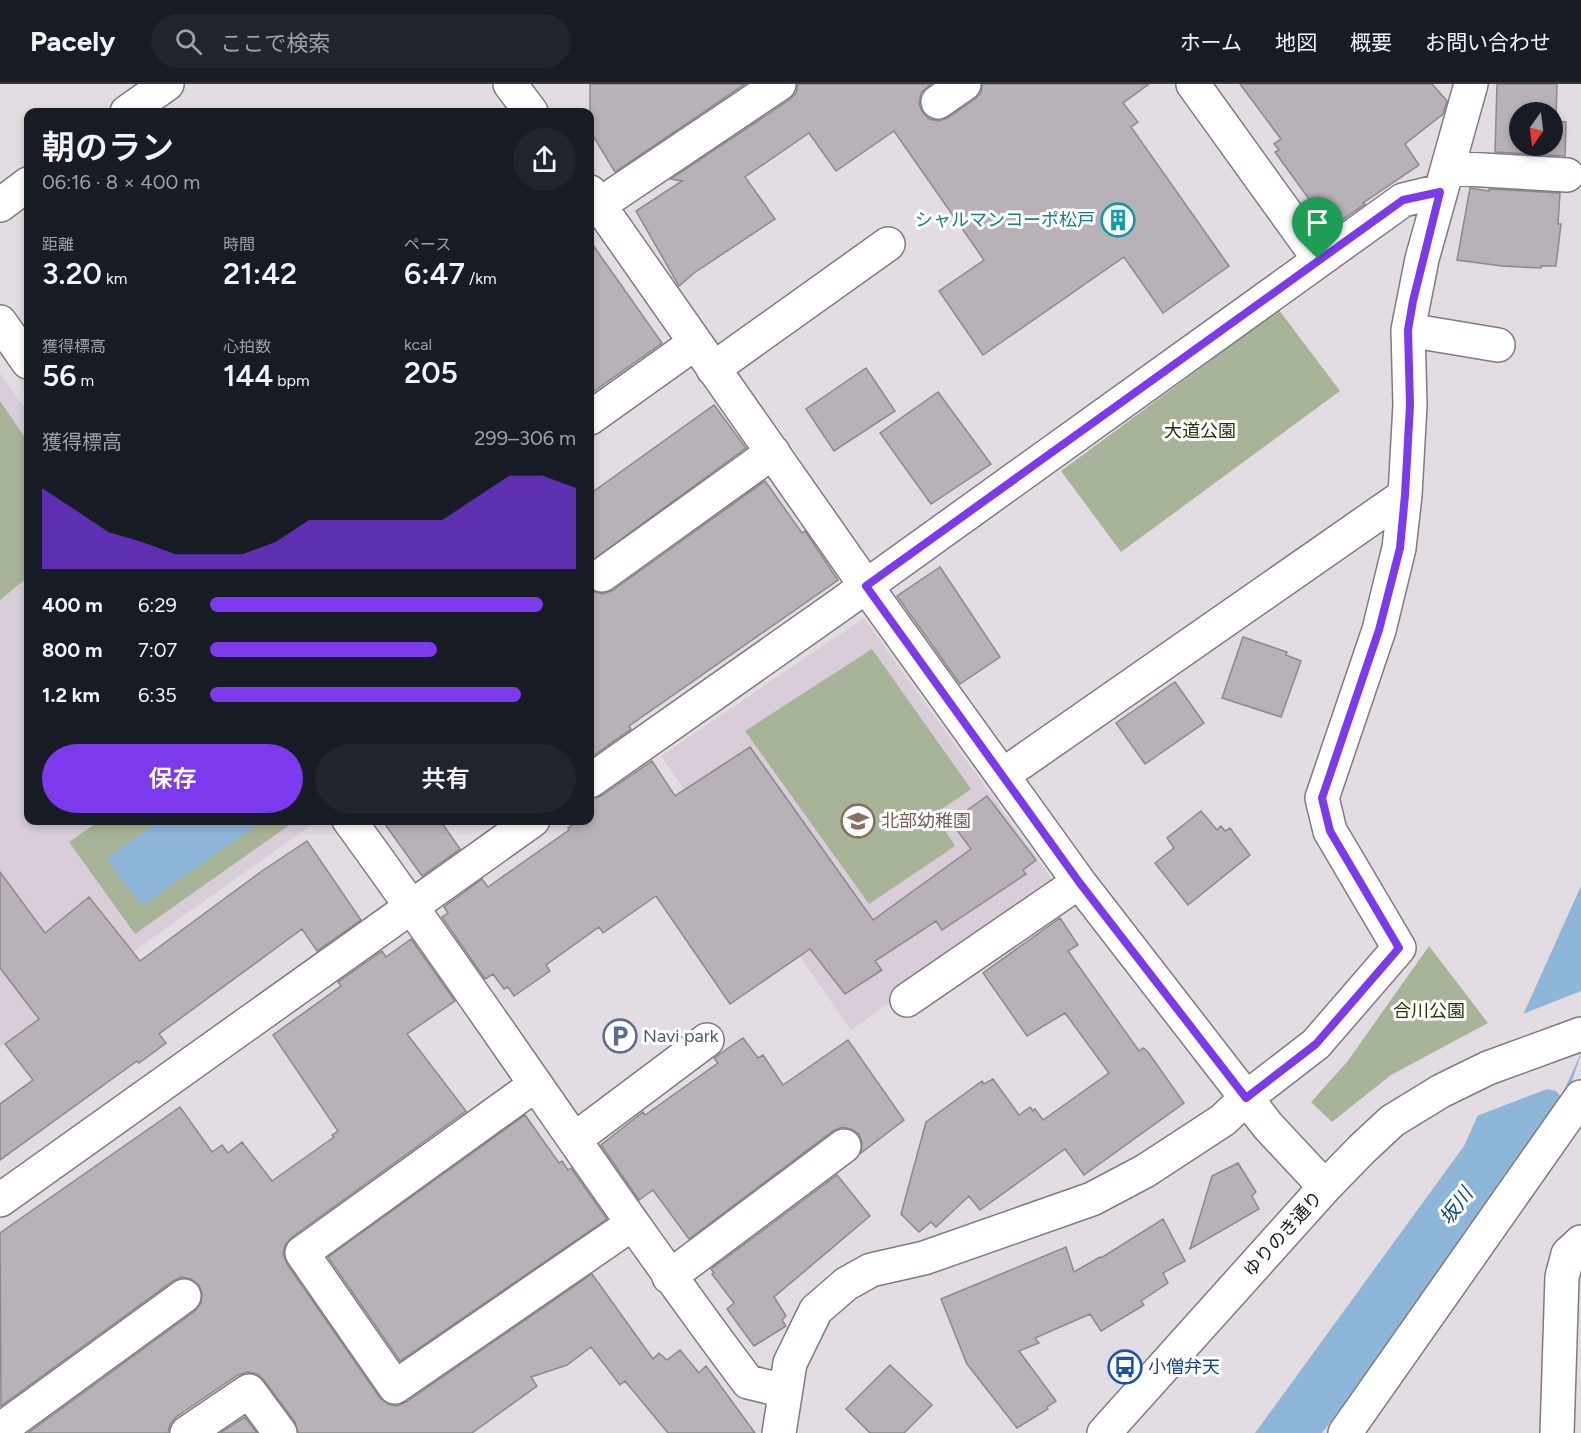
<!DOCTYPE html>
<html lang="ja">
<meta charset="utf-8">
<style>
:root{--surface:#171b24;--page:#20242c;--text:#f1f3f6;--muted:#9ea1a6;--line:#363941;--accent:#7c3aed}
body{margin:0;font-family:Figtree,"Noto Sans JP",sans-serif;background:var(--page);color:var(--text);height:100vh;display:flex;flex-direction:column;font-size:22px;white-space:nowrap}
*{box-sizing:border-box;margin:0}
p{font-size:20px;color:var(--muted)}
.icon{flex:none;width:33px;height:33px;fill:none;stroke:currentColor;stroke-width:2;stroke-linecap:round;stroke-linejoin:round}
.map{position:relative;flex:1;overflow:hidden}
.panel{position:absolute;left:24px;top:24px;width:570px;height:717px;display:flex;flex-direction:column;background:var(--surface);border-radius:12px;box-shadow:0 3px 9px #0003}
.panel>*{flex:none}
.needle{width:39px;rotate:194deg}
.controls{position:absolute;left:1509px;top:18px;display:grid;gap:12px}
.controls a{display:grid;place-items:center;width:54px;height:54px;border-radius:50%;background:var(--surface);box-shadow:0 3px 9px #0003;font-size:30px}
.pin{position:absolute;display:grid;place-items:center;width:51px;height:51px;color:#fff;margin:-62px -26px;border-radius:50% 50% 50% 0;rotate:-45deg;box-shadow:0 0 6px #0007}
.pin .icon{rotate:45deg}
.round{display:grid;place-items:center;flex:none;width:63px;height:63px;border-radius:32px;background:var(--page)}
.summary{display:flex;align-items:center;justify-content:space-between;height:102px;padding:0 18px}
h1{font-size:33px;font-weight:600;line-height:45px}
.metrics{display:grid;grid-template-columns:repeat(3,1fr);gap:9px;height:102px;padding:6px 18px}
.metrics div{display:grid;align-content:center}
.metrics b{font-size:30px;font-weight:600}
.metrics small{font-size:16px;font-weight:400}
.metrics p{font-size:16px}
.chart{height:168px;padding:12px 18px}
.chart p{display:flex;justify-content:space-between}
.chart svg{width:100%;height:108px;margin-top:6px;fill:var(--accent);opacity:.7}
.cta{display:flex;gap:12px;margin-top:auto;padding:12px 18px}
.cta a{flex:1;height:69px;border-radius:36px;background:var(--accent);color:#fff;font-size:24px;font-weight:600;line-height:69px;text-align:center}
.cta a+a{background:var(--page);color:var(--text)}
ul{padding:0 18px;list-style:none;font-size:20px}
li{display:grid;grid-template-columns:96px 72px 1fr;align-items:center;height:45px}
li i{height:15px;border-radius:8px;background:var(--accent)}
header{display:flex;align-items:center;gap:36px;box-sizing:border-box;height:84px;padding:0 30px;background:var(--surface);border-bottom:2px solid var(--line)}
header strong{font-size:28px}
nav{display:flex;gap:33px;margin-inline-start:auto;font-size:21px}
.search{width:420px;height:54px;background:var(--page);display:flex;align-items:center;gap:15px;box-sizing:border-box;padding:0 21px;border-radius:33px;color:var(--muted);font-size:22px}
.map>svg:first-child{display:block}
</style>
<header>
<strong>Pacely</strong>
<div class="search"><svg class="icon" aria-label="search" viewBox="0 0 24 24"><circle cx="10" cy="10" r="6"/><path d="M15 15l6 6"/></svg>ここで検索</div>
<nav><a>ホーム</a><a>地図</a><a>概要</a><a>お問い合わせ</a></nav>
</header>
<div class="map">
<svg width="1581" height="1349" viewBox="0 0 1581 1349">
<rect width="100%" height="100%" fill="#e3dce3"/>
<path fill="#d9cdda" d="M 0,289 L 28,329 L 28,736 L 317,737 L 0,962 Z
M 864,534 L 1056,801 L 851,946 L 661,672 Z"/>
<path fill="#a8b497" d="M 1279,226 L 1340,307 L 1121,468 L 1061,387 Z
M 0,317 L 28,358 L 28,493 L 0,516 Z
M 872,565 L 971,705 L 935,730 L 955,762 L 869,820 L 745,647 Z
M 99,737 L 295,737 L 135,850 L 69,758 Z
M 1429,862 L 1488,939 L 1391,991 L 1332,1038 L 1311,1018 L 1347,978 Z"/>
<path fill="#8eb6d9" d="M 262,737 L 142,822 L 106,774 L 160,737 Z
M 1581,802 L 1581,970 L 1567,1012 L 1392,1259 L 1322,1349 L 1255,1349 L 1464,1062 Z"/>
<path fill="#e3dce3" d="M 1581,907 L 1581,969 L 1561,1013 L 1556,1007 L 1547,1005 L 1474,1033 L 1520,931 Z"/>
<path fill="#b8b1b8" stroke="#8e888e" stroke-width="1.5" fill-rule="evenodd" d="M 590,0 L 745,0 L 615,88 L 590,47 Z
M 798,0 L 931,0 L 921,9 L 919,20 L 923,29 L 929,35 L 939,37 L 949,33 L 975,15 L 981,9 L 982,0 L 1149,0 L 1123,19 L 1138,38 L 1131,43 L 1229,182 L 1163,229 L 1124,173 L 983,271 L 939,207 L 984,176 L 894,47 L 836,87 L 809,49 L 745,93 L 775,135 L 694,189 L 679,202 L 636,127 L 682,97 L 671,95 L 789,16 L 796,9 Z
M 1240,0 L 1432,0 L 1447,17 L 1443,30 L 1405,60 L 1419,81 L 1363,119 L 1365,120 L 1339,138 L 1336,133 L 1327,140 L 1275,68 L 1279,66 L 1274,60 L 1281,55 Z
M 1497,0 L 1557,0 L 1556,37 L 1566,38 L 1565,72 L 1495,68 ZM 1520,28 L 1552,28 L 1552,62 L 1520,62 Z
M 1470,104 L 1489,107 L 1489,105 L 1560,109 L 1558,140 L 1561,140 L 1556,182 L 1541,182 L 1541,184 L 1502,182 L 1457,176 Z
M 590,157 L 662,259 L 590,310 Z
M 866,284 L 895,327 L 834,367 L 806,325 Z
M 938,308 L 991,380 L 931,420 L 880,349 Z
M 714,321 L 746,364 L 590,478 L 590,410 Z
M 765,397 L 802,449 L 805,447 L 838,496 L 629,642 L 631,645 L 590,674 L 590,504 L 595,508 L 603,510 L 613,506 Z
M 940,483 L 1000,573 L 960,600 L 897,512 Z
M 1243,553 L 1287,568 L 1286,571 L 1301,577 L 1281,633 L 1222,614 Z
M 1175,598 L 1204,639 L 1145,680 L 1116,639 Z
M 750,663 L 873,836 L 971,765 L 951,738 L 987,712 L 1036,776 L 1023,786 L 1026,790 L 942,846 L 936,837 L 875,877 L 882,886 L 845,910 L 810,865 L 730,920 L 656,812 L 603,849 L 599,843 L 546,881 L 550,887 L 514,912 L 508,903 L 504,905 L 493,890 L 485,895 L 442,833 L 448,829 L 444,823 L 482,795 L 488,803 L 569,746 L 568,744 L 579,736 L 590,736 L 590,715 L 601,712 L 652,677 L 675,712 Z
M 1201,727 L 1217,746 L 1221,742 L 1225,747 L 1230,744 L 1250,771 L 1188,821 L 1155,779 L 1174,764 L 1167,754 Z
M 382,736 L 440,736 L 460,765 L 422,792 Z
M 307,757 L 361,836 L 317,867 L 302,845 L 159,950 L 166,959 L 139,979 L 137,977 L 0,1076 L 0,1020 L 33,996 L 5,960 L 39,935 L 0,884 L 0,788 L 45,849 L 89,813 L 140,877 L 262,787 Z
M 1060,834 L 1078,861 L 1068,867 L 1139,967 L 1143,964 L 1148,968 L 1184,1019 L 1084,1091 L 1065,1065 L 980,1126 L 969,1112 L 936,1143 L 931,1138 L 919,1148 L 901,1130 L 926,1038 L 982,997 L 984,1000 L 993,995 L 1019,1031 L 1030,1023 L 1033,1027 L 1035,1025 L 1043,1036 L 1109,989 L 1065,929 L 1027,952 L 983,889 Z
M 411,855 L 455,917 L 407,950 L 466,1027 L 291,1154 L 285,1161 L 283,1170 L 287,1180 L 380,1314 L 388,1320 L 397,1322 L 406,1318 L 592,1190 L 653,1275 L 659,1269 L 667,1276 L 680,1266 L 699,1289 L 706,1282 L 755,1349 L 668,1349 L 625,1297 L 620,1301 L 591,1263 L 567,1281 L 531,1293 L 537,1302 L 472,1349 L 298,1349 L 295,1338 L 264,1296 L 257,1290 L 248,1288 L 238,1291 L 176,1333 L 170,1340 L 168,1349 L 28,1349 L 195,1227 L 201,1219 L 202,1209 L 199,1201 L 191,1195 L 181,1193 L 173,1197 L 1,1322 L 0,1149 L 180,1023 L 212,1068 L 222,1061 L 228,1069 L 242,1058 L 272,1097 L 334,1053 L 332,1051 L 338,1047 L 273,951 L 341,902 L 338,898 L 382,867 L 386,873 Z
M 743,954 L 758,974 L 763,971 L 783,1001 L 848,956 L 904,1036 L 861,1069 L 862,1059 L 859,1050 L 851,1045 L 842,1043 L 833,1047 L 689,1155 L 653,1106 L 639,1116 L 601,1061 L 643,1028 L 645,1031 L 718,979 L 714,974 Z
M 525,1031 L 559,1079 L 562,1077 L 568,1086 L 571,1084 L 607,1135 L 400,1277 L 328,1173 Z
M 1238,1079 L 1256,1108 L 1252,1112 L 1259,1125 L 1190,1165 L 1212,1092 Z
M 837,1091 L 870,1132 L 774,1213 L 786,1232 L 782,1236 L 786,1242 L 754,1262 L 727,1225 L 734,1219 L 712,1190 L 714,1189 L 711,1185 Z
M 1163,1135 L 1185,1177 L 1163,1189 L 1168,1199 L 1141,1217 L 1144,1221 L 1101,1247 L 1090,1230 L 1035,1254 L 1039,1259 L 1019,1267 L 1056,1317 L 1047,1323 L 1048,1325 L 1017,1344 L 967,1280 L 941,1215 L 1066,1163 L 1074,1188 L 1100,1173 L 1101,1174 Z
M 890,1281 L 932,1321 L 904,1349 L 870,1349 L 846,1325 Z
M 245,1333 L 257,1349 L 220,1349 Z"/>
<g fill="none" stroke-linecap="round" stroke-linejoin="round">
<g stroke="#807a81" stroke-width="36">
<path id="minor" d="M 510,0 L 531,28
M 1193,0 L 1319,175
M 938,18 L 964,0
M 127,28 L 167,0
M 1448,84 L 1567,91
M 590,108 L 866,502 L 1079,798 L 1268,1042 L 1325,1103
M 0,121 L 28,100
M 599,121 L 779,0
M 0,238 L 28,278
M 1408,246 L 1498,261
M 713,285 L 888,160
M 590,334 L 695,259
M 602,491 L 773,368
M 1003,691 L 1405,411
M 590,697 L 844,518 L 1403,116 L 1440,107
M 349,736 C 485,922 610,1114 748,1298 L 785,1307
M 907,916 L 1079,798
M 535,1001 L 302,1169 L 395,1303 L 632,1140
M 575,1055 L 707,956
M 0,1116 L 533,736
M 669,1193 L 844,1062
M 0,1346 L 184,1212
M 187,1349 L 249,1307 L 280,1349
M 779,1349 L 790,1279 L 816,1226 L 846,1200 L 871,1186 L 924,1174 L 1092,1115 L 1145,1087 L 1223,1036 L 1246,1014 L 1316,960 L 1399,864 L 1330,747 L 1322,714 L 1379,546 L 1399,464 L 1405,411 L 1410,321 L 1408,246 L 1422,175 L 1471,0
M 1104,1349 L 1325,1103 L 1362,1065 L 1392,1037 L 1441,1007 L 1488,984 L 1581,950
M 1345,1349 L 1581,1013
M 1557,1349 L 1562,1193 L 1568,1170 L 1581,1158"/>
</g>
<use href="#minor" stroke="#fff" stroke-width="33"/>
</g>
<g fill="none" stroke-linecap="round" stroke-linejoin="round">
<g stroke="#fff" stroke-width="12">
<path id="route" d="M 1440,108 L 1413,217 L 1408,246 L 1410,321 L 1405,411 L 1400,464 L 1379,546 L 1322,714 L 1330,747 L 1399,864 L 1316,960 L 1246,1014 L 1079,798 L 866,502 L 1403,116 Z"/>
</g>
<use href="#route" stroke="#7c3aed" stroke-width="8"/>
</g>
<defs>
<g id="building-ring" transform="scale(1.725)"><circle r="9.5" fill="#fff" stroke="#0f9aa8" stroke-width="1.5"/><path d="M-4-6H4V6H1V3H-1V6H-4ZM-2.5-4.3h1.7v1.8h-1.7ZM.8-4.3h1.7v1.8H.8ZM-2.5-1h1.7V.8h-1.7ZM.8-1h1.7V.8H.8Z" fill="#0f9aa8"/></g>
<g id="school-ring" transform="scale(1.725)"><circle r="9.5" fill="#fff" stroke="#8d6e63" stroke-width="1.5"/><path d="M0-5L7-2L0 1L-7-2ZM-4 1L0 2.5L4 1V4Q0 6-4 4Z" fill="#8d6e63"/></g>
<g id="parking-ring" transform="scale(1.725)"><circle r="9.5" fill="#fff" stroke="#5c6f8a" stroke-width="1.5"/><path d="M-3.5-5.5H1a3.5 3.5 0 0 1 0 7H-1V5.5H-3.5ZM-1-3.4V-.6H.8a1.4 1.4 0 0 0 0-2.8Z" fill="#5c6f8a"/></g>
<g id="bus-ring" transform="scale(1.725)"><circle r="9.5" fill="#fff" stroke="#1a4fb4" stroke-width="1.5"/><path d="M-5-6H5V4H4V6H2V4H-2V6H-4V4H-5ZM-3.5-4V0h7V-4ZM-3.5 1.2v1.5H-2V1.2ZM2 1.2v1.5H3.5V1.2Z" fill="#1a4fb4"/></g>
</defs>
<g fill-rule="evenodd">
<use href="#building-ring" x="1118" y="136"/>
<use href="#school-ring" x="858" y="737"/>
<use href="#parking-ring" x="620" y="952"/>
<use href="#bus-ring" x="1125" y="1283"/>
</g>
<g text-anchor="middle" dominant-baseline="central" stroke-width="6" stroke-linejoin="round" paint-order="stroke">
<g font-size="18" fill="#0d838f" stroke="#fff" text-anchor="end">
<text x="1095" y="136">シャルマンコーポ松戸</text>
</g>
<g font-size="18" fill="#253400" stroke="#fff">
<text x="1200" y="347">大道公園</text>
<text x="1429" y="927">合川公園</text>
</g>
<g font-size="18" fill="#785e54" stroke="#fff" text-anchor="start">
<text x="881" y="737">北部幼稚園</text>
</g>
<g font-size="18" fill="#4e5e75" stroke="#fff" text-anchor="start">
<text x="643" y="952">Navi park</text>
</g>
<g font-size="18" fill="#171518" stroke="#fff">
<text transform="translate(1283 1150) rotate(-48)">ゆりのき通り</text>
</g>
<g font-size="18" fill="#164399" stroke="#fff" text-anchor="start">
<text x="1148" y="1283">小僧弁天</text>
</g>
<g font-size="20" font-style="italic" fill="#094c79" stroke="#fff">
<text transform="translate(1456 1122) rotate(-53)">坂川</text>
</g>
</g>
</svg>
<div class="controls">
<a><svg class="needle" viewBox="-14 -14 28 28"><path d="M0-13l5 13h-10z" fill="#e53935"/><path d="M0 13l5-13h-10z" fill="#9ea1a6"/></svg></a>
</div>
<div class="pin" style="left:1318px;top:175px;background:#1e9e55"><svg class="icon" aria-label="arrive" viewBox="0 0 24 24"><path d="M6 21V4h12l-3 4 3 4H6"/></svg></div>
<section class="panel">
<div class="summary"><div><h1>朝のラン</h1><p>06:16 · 8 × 400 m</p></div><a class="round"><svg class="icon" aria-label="share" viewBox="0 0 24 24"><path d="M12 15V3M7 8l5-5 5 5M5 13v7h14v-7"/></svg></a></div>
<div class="metrics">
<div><p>距離</p><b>3.20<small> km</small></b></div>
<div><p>時間</p><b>21:42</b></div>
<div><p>ペース</p><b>6:47<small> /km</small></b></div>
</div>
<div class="metrics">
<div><p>獲得標高</p><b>56<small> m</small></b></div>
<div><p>心拍数</p><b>144<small> bpm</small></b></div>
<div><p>kcal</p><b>205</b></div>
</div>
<div class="chart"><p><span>獲得標高</span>299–306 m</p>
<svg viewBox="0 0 160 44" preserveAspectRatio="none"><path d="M0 44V11L10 20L20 29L30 33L40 38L50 38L60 38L70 33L80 24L90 24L100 24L110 24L120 24L130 15L140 6L150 6L160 11V44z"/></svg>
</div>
<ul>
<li><b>400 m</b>6:29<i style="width:91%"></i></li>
<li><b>800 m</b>7:07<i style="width:62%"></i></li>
<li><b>1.2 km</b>6:35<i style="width:85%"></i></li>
</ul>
<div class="cta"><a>保存</a><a>共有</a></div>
</section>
</div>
